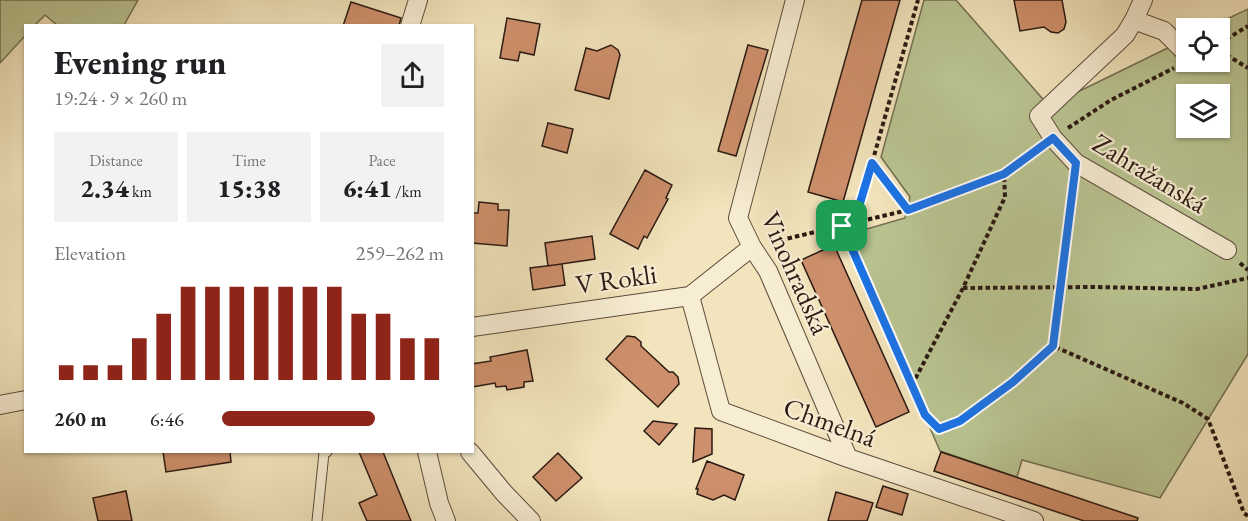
<!DOCTYPE html>
<meta charset="utf-8">
<style>
:root{--surface:#fff;--page:#f2f2f2;--text:#202124;--muted:#757577;--accent:#8f2418}
body{margin:0;font-family:"EB Garamond",serif;background:var(--page);color:var(--text);height:100vh;display:flex;flex-direction:column;font-size:22px;white-space:nowrap}
*{box-sizing:border-box;margin:0}
p{font-size:20px;color:var(--muted)}
.icon{flex:none;width:33px;height:33px;fill:none;stroke:currentColor;stroke-width:2;stroke-linecap:round;stroke-linejoin:round}
.map{position:relative;flex:1;overflow:hidden}
.details{position:absolute;left:24px;top:24px;width:450px;height:429px;display:flex;flex-direction:column;background:var(--surface);border-radius:0px;box-shadow:0 2px 4px #0004}
.details>*{flex:none}
.tools{position:absolute;left:1176px;top:18px;display:grid;gap:12px}
.tools a{display:grid;place-items:center;width:54px;height:54px;border-radius:0px;background:var(--surface);box-shadow:0 2px 4px #0004;font-size:30px}
.pin{position:absolute;display:grid;place-items:center;width:51px;height:51px;color:#fff;margin:-26px;border-radius:12px;box-shadow:0 3px 9px #0006}
.round{display:grid;place-items:center;flex:none;width:63px;height:63px;border-radius:0px;background:var(--page)}
.head{display:flex;align-items:center;justify-content:space-between;height:102px;padding:0 30px}
h1{font-size:33px;font-weight:800;line-height:45px}
.stats{display:grid;grid-template-columns:repeat(3,1fr);gap:9px;height:102px;padding:6px 30px}
.stats div{display:grid;align-content:center;border-radius:0px;background:var(--page);text-align:center}
.stats b{font-size:26px;font-weight:800}
.stats small{font-size:16px;font-weight:400}
.stats p{font-size:16px}
.chart{height:168px;padding:12px 30px}
.chart p{display:flex;justify-content:space-between}
.chart svg{width:100%;height:108px;margin-top:6px;stroke:var(--accent);stroke-width:6}
ul{padding:0 30px;list-style:none;font-size:20px}
li{display:grid;grid-template-columns:96px 72px 1fr;align-items:center;height:45px}
li i{height:15px;border-radius:8px;background:var(--accent)}
.map>svg:first-child{display:block}
</style>
<div class="map">
<svg width="1248" height="521" viewBox="0 0 1248 521">
<rect width="100%" height="100%" fill="#f2e4bc"/>
<filter id="stains"><feTurbulence type="fractalNoise" baseFrequency=".00333" numOctaves="4"/><feColorMatrix values="0 0 0 0 .2 0 0 0 0 .09 0 0 0 0 .02 0 0 0 .5 -.17"/></filter>
<radialGradient id="worn" r=".72"><stop offset=".6" stop-color="#630" stop-opacity="0"/><stop offset="1" stop-color="#630" stop-opacity=".3"/></radialGradient>
<path fill="#b9c491" stroke="#726f52" stroke-width="1.5" fill-rule="evenodd" d="M 0,0 L 138,0 L 124,25 L 57,25 L 45,15 L 35,25 L 26,26 L 25,36 L 0,63 Z
M 924,0 L 956,0 L 1049,106 L 1186,39 L 1186,62 L 1220,62 L 1220,28 L 1208,28 L 1248,9 L 1248,354 L 1160,498 L 1022,460 L 1017,477 L 940,451 L 846,235 L 905,218 L 910,197 L 881,157 ZM 1186,94 L 1220,94 L 1220,128 L 1186,128 Z"/>
<path fill="#ce906c" stroke="#2b1a13" stroke-width="1.5" d="M 862,0 L 900,0 L 843,202 L 808,192 Z
M 1014,0 L 1062,0 L 1066,22 L 1064,29 L 1058,33 L 1051,32 L 1044,27 L 1020,31 Z
M 351,2 L 401,18 L 399,26 L 343,26 Z
M 507,18 L 540,24 L 534,55 L 520,52 L 518,61 L 500,58 Z
M 611,45 L 618,50 L 620,55 L 609,99 L 575,90 L 586,48 L 597,51 Z
M 748,45 L 768,50 L 736,156 L 718,151 Z
M 548,123 L 573,129 L 567,153 L 542,146 Z
M 645,170 L 672,185 L 666,198 L 668,199 L 647,238 L 644,236 L 638,249 L 610,234 Z
M 479,202 L 498,204 L 498,210 L 509,210 L 507,246 L 472,243 L 472,213 L 478,213 Z
M 592,236 L 595,259 L 548,266 L 545,243 Z
M 834,245 L 909,412 L 876,427 L 801,260 Z
M 562,264 L 565,285 L 533,290 L 530,268 Z
M 627,336 L 635,337 L 641,342 L 641,346 L 654,358 L 669,372 L 673,372 L 678,377 L 679,384 L 658,407 L 606,359 Z
M 527,350 L 533,381 L 524,382 L 524,387 L 507,390 L 506,386 L 496,387 L 495,383 L 472,387 L 472,364 L 491,361 L 490,357 Z
M 653,421 L 677,424 L 659,445 L 644,431 Z
M 695,428 L 712,429 L 712,454 L 693,462 Z
M 163,452 L 230,452 L 231,462 L 166,472 Z
M 359,452 L 383,452 L 411,521 L 367,521 L 359,503 L 377,495 Z
M 941,452 L 1138,518 L 1137,521 L 1084,521 L 934,471 Z
M 558,453 L 582,478 L 556,501 L 533,477 Z
M 707,461 L 744,475 L 735,500 L 724,495 L 713,500 L 697,494 L 698,489 L 696,489 Z
M 883,486 L 908,494 L 902,515 L 876,507 Z
M 126,491 L 132,521 L 98,521 L 93,498 Z
M 836,492 L 873,503 L 867,521 L 828,521 Z"/>
<g fill="none" stroke-linecap="round" stroke-linejoin="round">
<g stroke="#5d4c3d" stroke-width="11">
<path id="lane" d="M 317,521 L 324,453 L 327,452"/>
</g>
<g stroke="#5d4c3d" stroke-width="20">
<path id="street" d="M 795,0 L 738,218 L 752,247 L 768,271 L 848,458
M 1143,0 L 1134,20 L 1125,35 L 1039,116 L 1053,138 L 1076,163 L 1227,250
M 1134,20 L 1164,31 L 1186,53
M 410,26 L 418,0
M 690,296 L 721,411 L 848,458 L 1034,521
M 472,327 L 690,296 L 752,247
M 0,405 L 26,400
M 427,452 L 439,503 L 446,521
M 470,452 L 504,493 L 531,521"/>
</g>
<path stroke="#2b1a13" stroke-width="4" stroke-dasharray="4.5 3" stroke-linecap="butt" d="M 1220,43 L 1248,26
M 1220,51 L 1248,68
M 1068,128 L 1111,100 L 1174,68
M 1073,185 L 1053,346 L 1183,403 L 1208,419 L 1244,513 L 1248,516
M 908,210 L 872,163 L 918,0
M 854,222 L 872,164
M 842,226 L 925,415 L 939,429 L 960,421 L 1013,382 L 1053,346
M 773,242 L 908,210 L 1004,174 L 1038,149
M 1240,263 L 1248,270
M 963,288 L 1093,287 L 1197,289 L 1248,278
M 912,385 L 963,288 L 1005,197 L 1004,174"/>
<use href="#lane" stroke="#f7edd3" stroke-width="9"/>
<use href="#street" stroke="#f7edd3" stroke-width="18"/>
</g>
<g fill="none" stroke-linecap="round" stroke-linejoin="round">
<g stroke="#fff" stroke-width="12">
<path id="route" d="M 1053,138 L 1076,163 L 1053,346 L 1013,382 L 960,421 L 939,429 L 925,415 L 842,226 L 854,223 L 872,163 L 908,210 L 1004,174 Z"/>
</g>
<use href="#route" stroke="#1a73e8" stroke-width="8"/>
</g>
<g text-anchor="middle" dominant-baseline="central" stroke-width="4.5" stroke-linejoin="round" paint-order="stroke">
<g font-size="27" fill="#2b1a13" stroke="#f7edd3">
<text transform="translate(1150 173) rotate(31)">Zahražanská</text>
<text transform="translate(796 273) rotate(66)">Vinohradská</text>
<text transform="translate(616 279) rotate(-8)">V Rokli</text>
<text transform="translate(830 422) rotate(20)">Chmelná</text>
</g>
</g>
<rect width="100%" height="100%" filter="url(#stains)"/>
<rect width="100%" height="100%" fill="url(#worn)"/>
</svg>
<div class="tools">
<a><svg class="icon" aria-label="locate" viewBox="0 0 24 24"><circle cx="12" cy="12" r="6"/><path d="M12 2v4M12 18v4M2 12h4M18 12h4"/></svg></a>
<a><svg class="icon" aria-label="layers" viewBox="0 0 24 24"><path d="M12 4l9 5-9 5-9-5zM3 14l9 5 9-5"/></svg></a>
</div>
<div class="pin" style="left:842px;top:226px;background:#1e9e55"><svg class="icon" aria-label="arrive" viewBox="0 0 24 24"><path d="M6 21V4h12l-3 4 3 4H6"/></svg></div>
<section class="details">
<div class="head"><div><h1>Evening run</h1><p>19:24 · 9 × 260 m</p></div><a class="round"><svg class="icon" aria-label="share" viewBox="0 0 24 24"><path d="M12 15V3M7 8l5-5 5 5M5 13v7h14v-7"/></svg></a></div>
<div class="stats">
<div><p>Distance</p><b>2.34<small> km</small></b></div>
<div><p>Time</p><b>15:38</b></div>
<div><p>Pace</p><b>6:41<small> /km</small></b></div>
</div>
<div class="chart"><p><span>Elevation</span>259–262 m</p>
<svg viewBox="0 0 160 44" preserveAspectRatio="none"><path d="M5 44V38M15 44V38M25 44V38M35 44V27M45 44V17M55 44V6M65 44V6M75 44V6M85 44V6M95 44V6M105 44V6M115 44V6M125 44V17M135 44V17M145 44V27M155 44V27"/></svg>
</div>
<ul>
<li><b>260 m</b>6:46<i style="width:69%"></i></li>
</ul>
</section>
</div>
